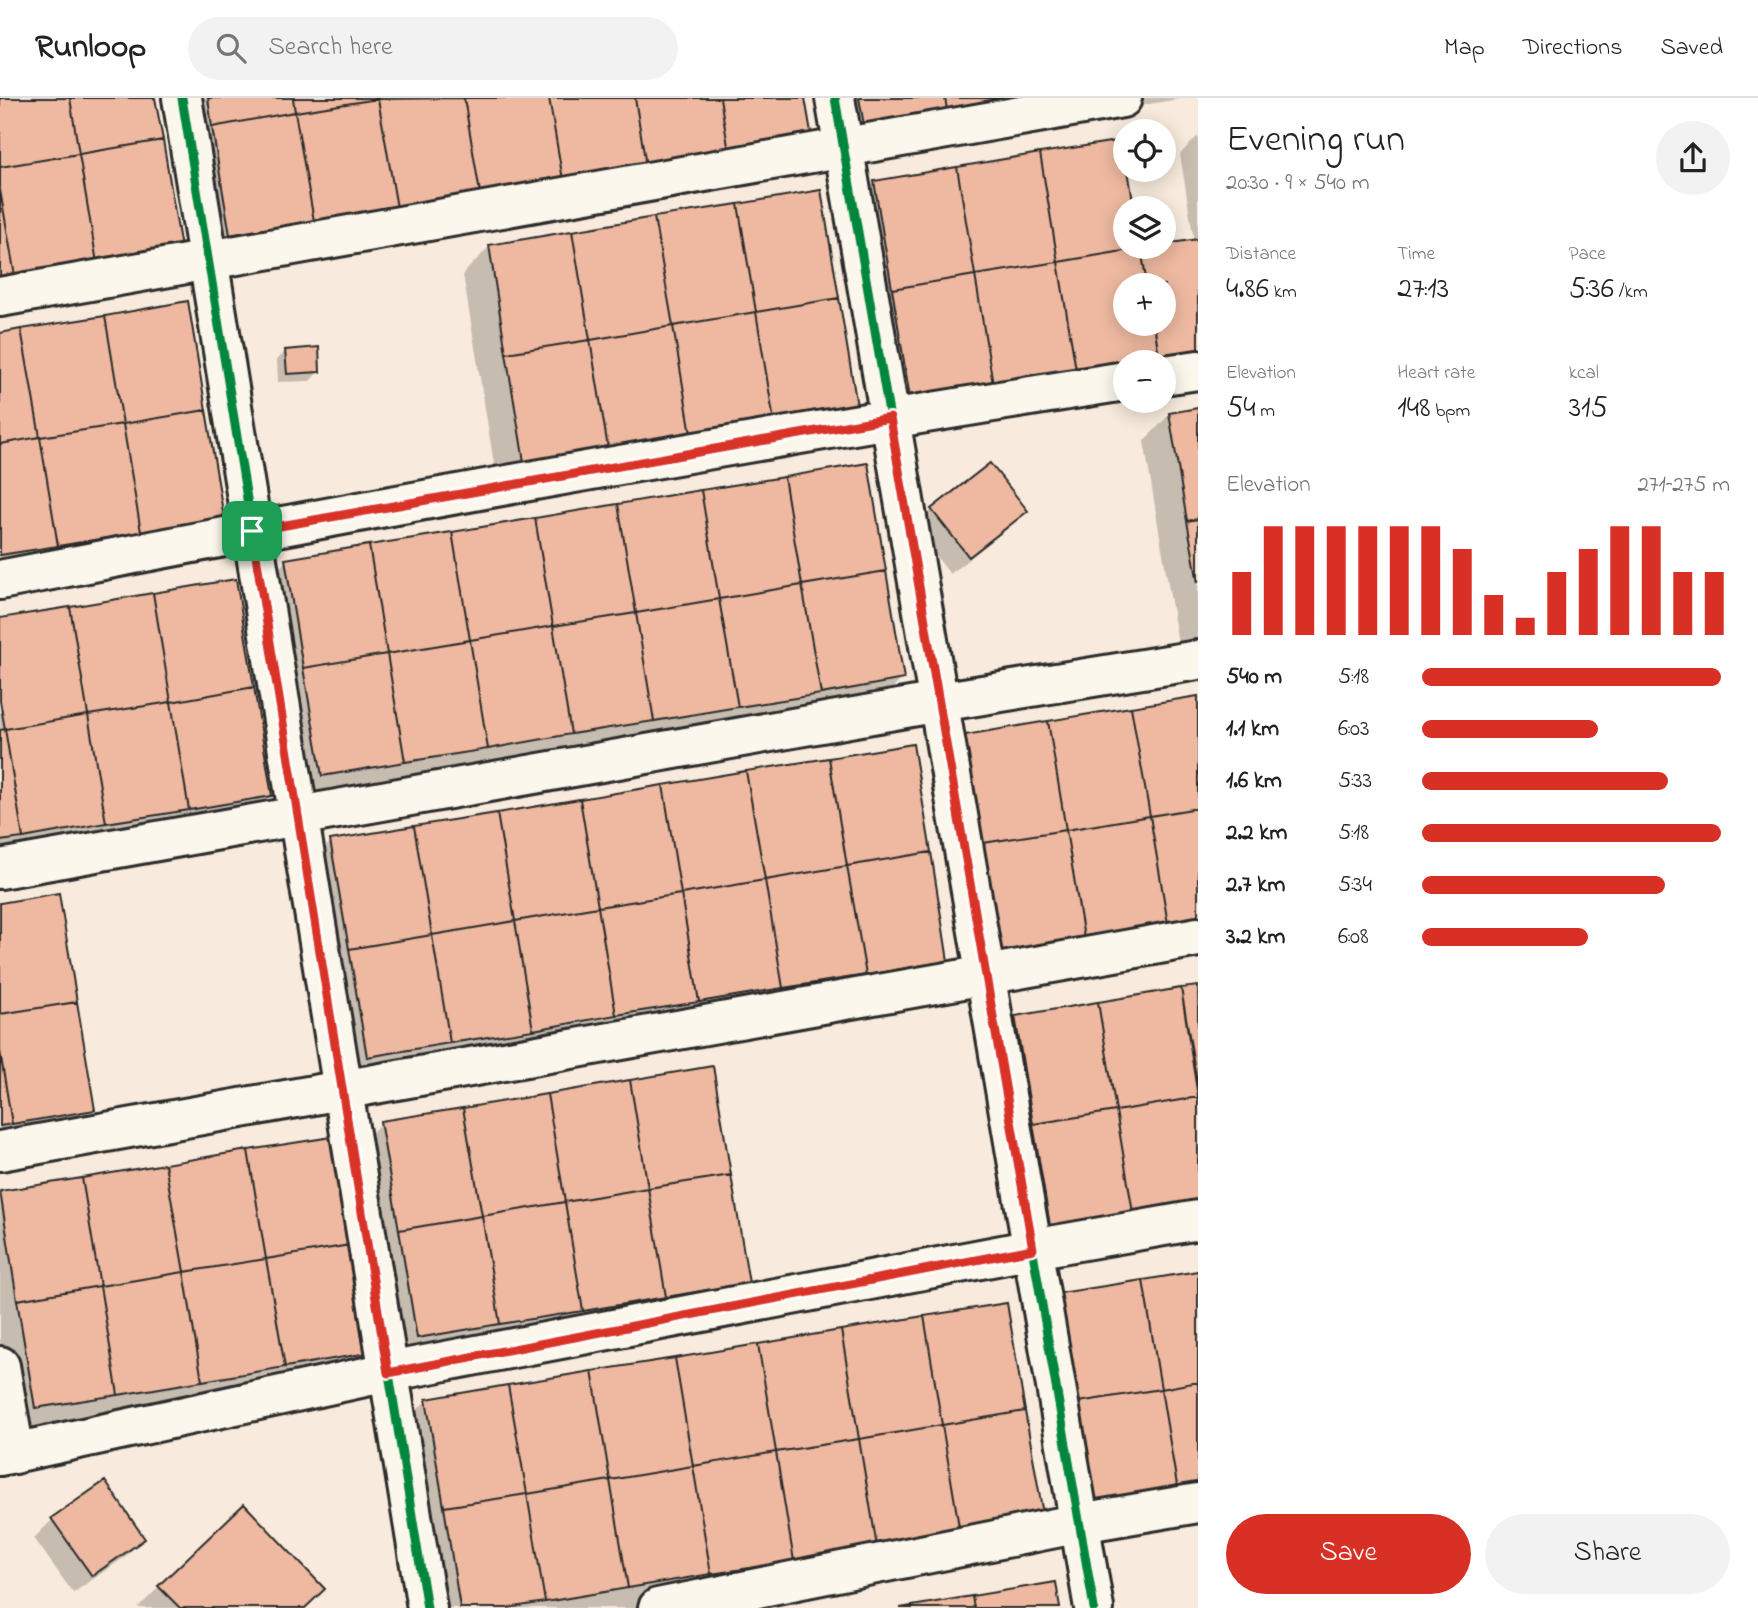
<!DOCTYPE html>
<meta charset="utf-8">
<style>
:root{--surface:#fff;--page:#f2f2f2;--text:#222;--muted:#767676;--line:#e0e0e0;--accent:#d93025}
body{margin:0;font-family:"Indie Flower",sans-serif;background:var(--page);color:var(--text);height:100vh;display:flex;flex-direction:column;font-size:26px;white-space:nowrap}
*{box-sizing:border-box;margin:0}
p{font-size:23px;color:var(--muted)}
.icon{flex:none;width:38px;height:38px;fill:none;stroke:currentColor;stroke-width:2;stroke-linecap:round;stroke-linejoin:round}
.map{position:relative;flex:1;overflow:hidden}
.side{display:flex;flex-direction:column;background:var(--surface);width:560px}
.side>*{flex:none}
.buttons{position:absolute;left:1113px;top:21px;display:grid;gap:14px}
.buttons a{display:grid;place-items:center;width:63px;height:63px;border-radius:50%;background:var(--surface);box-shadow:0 4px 18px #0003;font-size:35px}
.pin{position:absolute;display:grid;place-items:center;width:60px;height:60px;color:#fff;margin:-30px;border-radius:14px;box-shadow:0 4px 10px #0006}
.round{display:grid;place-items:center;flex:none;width:74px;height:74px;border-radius:37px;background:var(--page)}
.summary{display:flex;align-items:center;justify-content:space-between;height:119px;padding:0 28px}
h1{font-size:38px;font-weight:600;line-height:52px}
.figures{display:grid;grid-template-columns:repeat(3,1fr);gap:10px;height:119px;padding:7px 28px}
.figures div{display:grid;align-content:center}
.figures b{font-size:30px;font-weight:600}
.figures small{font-size:19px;font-weight:400}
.figures p{font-size:19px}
.chart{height:196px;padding:14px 28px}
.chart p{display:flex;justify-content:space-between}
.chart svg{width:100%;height:126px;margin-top:7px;stroke:var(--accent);stroke-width:6}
.primary-button{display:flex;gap:14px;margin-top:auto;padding:14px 28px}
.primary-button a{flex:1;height:80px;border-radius:42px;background:var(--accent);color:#fff;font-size:28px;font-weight:600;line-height:80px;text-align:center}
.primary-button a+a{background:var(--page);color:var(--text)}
ul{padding:0 28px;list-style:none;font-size:23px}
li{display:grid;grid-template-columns:112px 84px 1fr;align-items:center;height:52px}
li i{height:18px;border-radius:9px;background:var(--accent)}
header{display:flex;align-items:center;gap:42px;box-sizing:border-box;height:98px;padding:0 35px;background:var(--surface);border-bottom:2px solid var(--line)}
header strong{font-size:33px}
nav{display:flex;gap:38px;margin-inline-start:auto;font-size:24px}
.search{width:490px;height:63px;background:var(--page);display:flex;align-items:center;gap:18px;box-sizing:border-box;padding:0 24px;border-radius:38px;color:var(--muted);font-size:26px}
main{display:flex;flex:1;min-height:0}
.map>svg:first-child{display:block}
</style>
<header>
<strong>Runloop</strong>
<div class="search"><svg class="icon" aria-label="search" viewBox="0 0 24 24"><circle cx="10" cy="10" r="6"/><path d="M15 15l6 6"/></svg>Search here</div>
<nav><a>Map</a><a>Directions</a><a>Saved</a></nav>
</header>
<main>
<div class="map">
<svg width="1198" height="1510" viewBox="0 0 1198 1510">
<rect width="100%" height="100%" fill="#f8ebdd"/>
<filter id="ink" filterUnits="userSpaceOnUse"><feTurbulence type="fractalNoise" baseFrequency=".0143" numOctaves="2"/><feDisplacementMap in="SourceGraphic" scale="14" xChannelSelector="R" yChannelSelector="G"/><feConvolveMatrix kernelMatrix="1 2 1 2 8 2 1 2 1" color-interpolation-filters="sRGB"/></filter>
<g filter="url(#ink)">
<path fill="#0003" fill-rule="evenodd" d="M 177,0 L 803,0 L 204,163 Z
M 829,0 L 1185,0 L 838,58 Z
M 1198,38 L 1198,273 L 1164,264 L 1125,264 L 1125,286 L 884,326 L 848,111 L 874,85 L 1121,44 L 1133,110 L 1125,110 L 1125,149 L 1139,149 L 1140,152 L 1194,143 L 1180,56 ZM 1125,187 L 1164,187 L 1164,226 L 1125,226 Z
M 489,149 L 855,308 L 498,390 L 463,176 Z
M 0,236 L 223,420 L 0,479 Z
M 286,253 L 318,274 L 310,283 L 278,284 L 277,262 Z
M 1198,312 L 1198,554 L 1180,557 L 1144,343 L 1170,316 Z
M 932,412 L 1025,413 L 1007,431 L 950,476 L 914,430 Z
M 286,463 L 902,581 L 875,608 L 296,704 L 260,489 Z
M 0,522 L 270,698 L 244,724 L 0,765 Z
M 1198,600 L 1198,843 L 975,880 L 939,665 L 966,639 Z
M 331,744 L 947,862 L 920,889 L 341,985 L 304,770 Z
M 0,807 L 93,1011 L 66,1038 L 0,1049 Z
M 1198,889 L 1198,1132 L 1025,1160 L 989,947 L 1016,920 Z
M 381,1025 L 747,1184 L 720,1211 L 390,1266 L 354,1052 Z
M 330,1041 L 366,1255 L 339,1282 L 9,1336 L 0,1283 L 0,1095 Z
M 426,1303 L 1015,1448 L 639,1510 L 430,1510 L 400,1329 Z
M 104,1385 L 143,1440 L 125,1459 L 73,1495 L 34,1440 L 52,1422 Z
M 159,1489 L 304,1510 L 138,1510 Z"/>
<path fill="#eeb9a0" stroke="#2b2b2b" stroke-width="2" d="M 0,0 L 70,0 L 79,56 L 0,69 Z
M 70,0 L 155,0 L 163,42 L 79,56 Z
M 208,0 L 293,0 L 295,14 L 212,29 Z
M 293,0 L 378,0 L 378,1 L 295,14 Z
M 464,0 L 549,0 L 563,82 L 480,95 Z
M 464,0 L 480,95 L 397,110 L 378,1 Z
M 549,0 L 635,0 L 646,68 L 563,82 Z
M 635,0 L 720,0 L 729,54 L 646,68 Z
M 720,0 L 805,0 L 812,40 L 729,54 Z
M 859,0 L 945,0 L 948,18 L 865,32 Z
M 945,0 L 1030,0 L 948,18 Z
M 378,1 L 397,110 L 314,123 L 295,14 Z
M 295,14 L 314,123 L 230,137 L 212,29 Z
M 163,42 L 181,150 L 97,165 L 79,56 Z
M 1123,42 L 1125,72 L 1128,72 L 1134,110 L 1125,110 L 1125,149 L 1141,150 L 1058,164 L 1040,55 Z
M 1040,55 L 1058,164 L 975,177 L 957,69 Z
M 79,56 L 97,165 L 15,178 L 0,92 L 0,69 Z
M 957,69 L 975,177 L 892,191 L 874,83 Z
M 0,92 L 15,178 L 0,181 Z
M 821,92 L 839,200 L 756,214 L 738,106 Z
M 738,106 L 756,214 L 673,228 L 654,119 Z
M 654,119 L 673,228 L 590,242 L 572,133 Z
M 572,133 L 590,242 L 506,255 L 489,147 Z
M 1198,141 L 1198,252 L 1159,258 L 1154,226 L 1164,226 L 1164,187 L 1147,187 L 1141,150 L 1164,149 L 1164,146 Z
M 1141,150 L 1147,187 L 1125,187 L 1125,226 L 1154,226 L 1159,258 L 1076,272 L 1058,164 Z
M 1058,164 L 1076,272 L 993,286 L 975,177 Z
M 975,177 L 993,286 L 910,300 L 892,191 Z
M 839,200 L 857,308 L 774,323 L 756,214 Z
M 188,203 L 206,312 L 123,326 L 105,218 Z
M 756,214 L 774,323 L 691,336 L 673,228 Z
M 105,218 L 123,326 L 40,339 L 21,231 Z
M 673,228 L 691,336 L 608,350 L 590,242 Z
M 21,231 L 40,339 L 0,346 L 0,235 Z
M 590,242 L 608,350 L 524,364 L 506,255 Z
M 319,249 L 320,274 L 287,276 L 285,252 Z
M 1198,310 L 1198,421 L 1187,423 L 1169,315 Z
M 206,312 L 224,420 L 141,434 L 123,326 Z
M 123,326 L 141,434 L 58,448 L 40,339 Z
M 40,339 L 58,448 L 0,457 L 0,346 Z
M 868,365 L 886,473 L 802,487 L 784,379 Z
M 990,365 L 1028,413 L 969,459 L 931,411 Z
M 784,379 L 802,487 L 719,501 L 701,392 Z
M 701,392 L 719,501 L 636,515 L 618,406 Z
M 618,406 L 636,515 L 553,528 L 535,420 Z
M 535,420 L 553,528 L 470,542 L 452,434 Z
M 1198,421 L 1198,485 L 1187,423 Z
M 452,434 L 470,542 L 387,556 L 369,447 Z
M 369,447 L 387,556 L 303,570 L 285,461 Z
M 886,473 L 904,581 L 821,596 L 802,487 Z
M 236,481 L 254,589 L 171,604 L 153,495 Z
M 802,487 L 821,596 L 738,609 L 719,501 Z
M 153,495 L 171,604 L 88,617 L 70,509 Z
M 719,501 L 738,609 L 654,623 L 636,515 Z
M 70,509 L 88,617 L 5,631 L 0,603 L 0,520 Z
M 636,515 L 654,623 L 571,636 L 553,528 Z
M 553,528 L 571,636 L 488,651 L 470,542 Z
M 470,542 L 488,651 L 405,664 L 387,556 Z
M 387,556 L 405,664 L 322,678 L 303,570 Z
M 254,589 L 272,698 L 189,712 L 171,604 Z
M 1198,598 L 1198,710 L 1150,718 L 1131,609 Z
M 171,604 L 189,712 L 106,725 L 88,617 Z
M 1131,609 L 1150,718 L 1066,732 L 1048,623 Z
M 88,617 L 106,725 L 23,740 L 5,631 Z
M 1048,623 L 1066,732 L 983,745 L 965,637 Z
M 5,631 L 23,740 L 0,743 L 0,632 Z
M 913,646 L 931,754 L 847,768 L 829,660 Z
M 829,660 L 847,768 L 765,782 L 746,673 Z
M 746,673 L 765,782 L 681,796 L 663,687 Z
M 663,687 L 681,796 L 598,809 L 580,701 Z
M 580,701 L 598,809 L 515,823 L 497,715 Z
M 1198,710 L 1198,821 L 1168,826 L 1150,718 Z
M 497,715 L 515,823 L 432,837 L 414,728 Z
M 1150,718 L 1168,826 L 1084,840 L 1066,732 Z
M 414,728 L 432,837 L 349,851 L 330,742 Z
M 1066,732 L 1084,840 L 1001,854 L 983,745 Z
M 931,754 L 948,863 L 866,877 L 847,768 Z
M 847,768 L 866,877 L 783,890 L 765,782 Z
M 765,782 L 783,890 L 699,904 L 681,796 Z
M 59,795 L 77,904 L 0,916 L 0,805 Z
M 681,796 L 699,904 L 616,917 L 598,809 Z
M 598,809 L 616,917 L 533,932 L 515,823 Z
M 515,823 L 533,932 L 450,945 L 432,837 Z
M 432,837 L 450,945 L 367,959 L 349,851 Z
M 1198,888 L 1198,990 L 1181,890 Z
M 1181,890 L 1198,999 L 1116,1013 L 1098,904 Z
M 77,904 L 95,1012 L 12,1026 L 0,953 L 0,916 Z
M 1098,904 L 1116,1013 L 1033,1026 L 1015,918 Z
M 0,953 L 12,1026 L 0,1028 Z
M 713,968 L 731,1077 L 648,1090 L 630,982 Z
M 630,982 L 648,1090 L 565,1104 L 547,996 Z
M 547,996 L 565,1104 L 482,1118 L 463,1010 Z
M 1198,999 L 1198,1110 L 1134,1121 L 1116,1013 Z
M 463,1010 L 482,1118 L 399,1132 L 380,1023 Z
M 1116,1013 L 1134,1121 L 1051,1134 L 1033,1026 Z
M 332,1039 L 350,1147 L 266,1161 L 248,1052 Z
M 248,1052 L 266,1161 L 184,1174 L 165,1066 Z
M 165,1066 L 184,1174 L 100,1188 L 82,1080 Z
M 731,1077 L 749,1185 L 666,1199 L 648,1090 Z
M 82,1080 L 100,1188 L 17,1202 L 0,1093 Z
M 648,1090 L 666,1199 L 583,1213 L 565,1104 Z
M 565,1104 L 583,1213 L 500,1226 L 482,1118 Z
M 482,1118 L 500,1226 L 417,1240 L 399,1132 Z
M 350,1147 L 368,1255 L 285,1269 L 266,1161 Z
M 266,1161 L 285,1269 L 202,1283 L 184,1174 Z
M 1198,1173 L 1198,1284 L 1161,1291 L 1143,1182 Z
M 184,1174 L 202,1283 L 118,1297 L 100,1188 Z
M 1143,1182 L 1161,1291 L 1078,1304 L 1060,1195 Z
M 100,1188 L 118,1297 L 35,1310 L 17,1202 Z
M 1007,1205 L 1025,1313 L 942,1327 L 924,1218 Z
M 924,1218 L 942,1327 L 859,1341 L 841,1232 Z
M 841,1232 L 859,1341 L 776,1354 L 758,1246 Z
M 758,1246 L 776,1354 L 693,1368 L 675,1260 Z
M 675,1260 L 693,1368 L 610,1382 L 592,1273 Z
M 592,1273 L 610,1382 L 527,1396 L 508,1287 Z
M 1198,1284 L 1198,1396 L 1179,1399 L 1161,1291 Z
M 508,1287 L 527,1396 L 444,1409 L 426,1301 Z
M 1161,1291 L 1179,1399 L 1096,1412 L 1078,1304 Z
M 1025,1313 L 1044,1422 L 960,1435 L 942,1327 Z
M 942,1327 L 960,1435 L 877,1449 L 859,1341 Z
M 859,1341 L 877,1449 L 794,1463 L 776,1354 Z
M 776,1354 L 794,1463 L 711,1476 L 693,1368 Z
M 693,1368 L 711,1476 L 628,1490 L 610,1382 Z
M 610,1382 L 628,1490 L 545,1504 L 527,1396 Z
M 105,1383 L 145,1441 L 92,1478 L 51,1420 Z
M 527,1396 L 545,1504 L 508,1510 L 460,1510 L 444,1409 Z
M 244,1406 L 325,1491 L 305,1510 L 180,1510 L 158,1488 Z
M 1056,1484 L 1060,1510 L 974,1510 L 972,1498 Z
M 972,1498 L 974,1510 L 900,1510 Z"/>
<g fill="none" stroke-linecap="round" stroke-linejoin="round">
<g stroke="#2b2b2b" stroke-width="44">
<path id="minor" d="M 182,0 L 427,1510
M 835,0 L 1094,1510
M 0,199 L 1122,0
M 1164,277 L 1198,272
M 0,482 C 374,409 749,342 1125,283
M 0,771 L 939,604 L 1198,562
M 0,1053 L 1198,839
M 0,1268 L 15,1356
M 0,1358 L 388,1274 L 1033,1151 L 1198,1122
M 658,1510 L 1080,1425 L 1198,1405"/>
</g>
<use href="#minor" stroke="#fbf7ec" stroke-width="38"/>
<g stroke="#fbf7ec" stroke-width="13">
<path id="cycleway" d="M 182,0 L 427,1510
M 835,0 L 1094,1510"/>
</g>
<use href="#cycleway" stroke="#00873e" stroke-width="9"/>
</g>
</g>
<g fill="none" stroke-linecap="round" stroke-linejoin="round" filter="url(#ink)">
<g stroke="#fff" stroke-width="14">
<path id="route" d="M 890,320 L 1033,1151 L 388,1275 L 252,433 Z"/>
</g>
<use href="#route" stroke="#d93025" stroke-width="9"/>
</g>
</svg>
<div class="buttons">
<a><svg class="icon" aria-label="locate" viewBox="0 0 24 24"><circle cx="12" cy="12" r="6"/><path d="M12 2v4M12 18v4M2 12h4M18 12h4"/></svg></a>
<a><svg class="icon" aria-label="layers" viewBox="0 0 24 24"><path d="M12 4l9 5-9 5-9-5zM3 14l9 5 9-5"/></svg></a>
<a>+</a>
<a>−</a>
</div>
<div class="pin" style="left:252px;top:433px;background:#1e9e55"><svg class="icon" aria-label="arrive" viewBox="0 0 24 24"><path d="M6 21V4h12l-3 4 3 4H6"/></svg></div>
</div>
<section class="side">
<div class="summary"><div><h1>Evening run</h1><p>20:30 · 9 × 540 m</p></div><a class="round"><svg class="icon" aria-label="share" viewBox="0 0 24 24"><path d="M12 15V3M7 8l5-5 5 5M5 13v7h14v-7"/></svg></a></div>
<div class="figures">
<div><p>Distance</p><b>4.86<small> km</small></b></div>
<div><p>Time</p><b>27:13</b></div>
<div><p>Pace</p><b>5:36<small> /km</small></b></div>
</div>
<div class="figures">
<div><p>Elevation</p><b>54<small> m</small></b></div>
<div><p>Heart rate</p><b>148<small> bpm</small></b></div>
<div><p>kcal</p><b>315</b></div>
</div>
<div class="chart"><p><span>Elevation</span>271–275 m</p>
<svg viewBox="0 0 160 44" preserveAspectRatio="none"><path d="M5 44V22M15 44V6M25 44V6M35 44V6M45 44V6M55 44V6M65 44V6M75 44V14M85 44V30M95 44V38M105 44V22M115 44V14M125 44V6M135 44V6M145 44V22M155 44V22"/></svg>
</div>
<ul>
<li><b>540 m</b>5:18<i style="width:97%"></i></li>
<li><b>1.1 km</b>6:03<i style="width:57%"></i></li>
<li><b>1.6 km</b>5:33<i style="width:80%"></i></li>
<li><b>2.2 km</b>5:18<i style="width:97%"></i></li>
<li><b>2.7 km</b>5:34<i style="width:79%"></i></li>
<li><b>3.2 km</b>6:08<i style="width:54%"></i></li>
</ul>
<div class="primary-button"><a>Save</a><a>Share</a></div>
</section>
</main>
